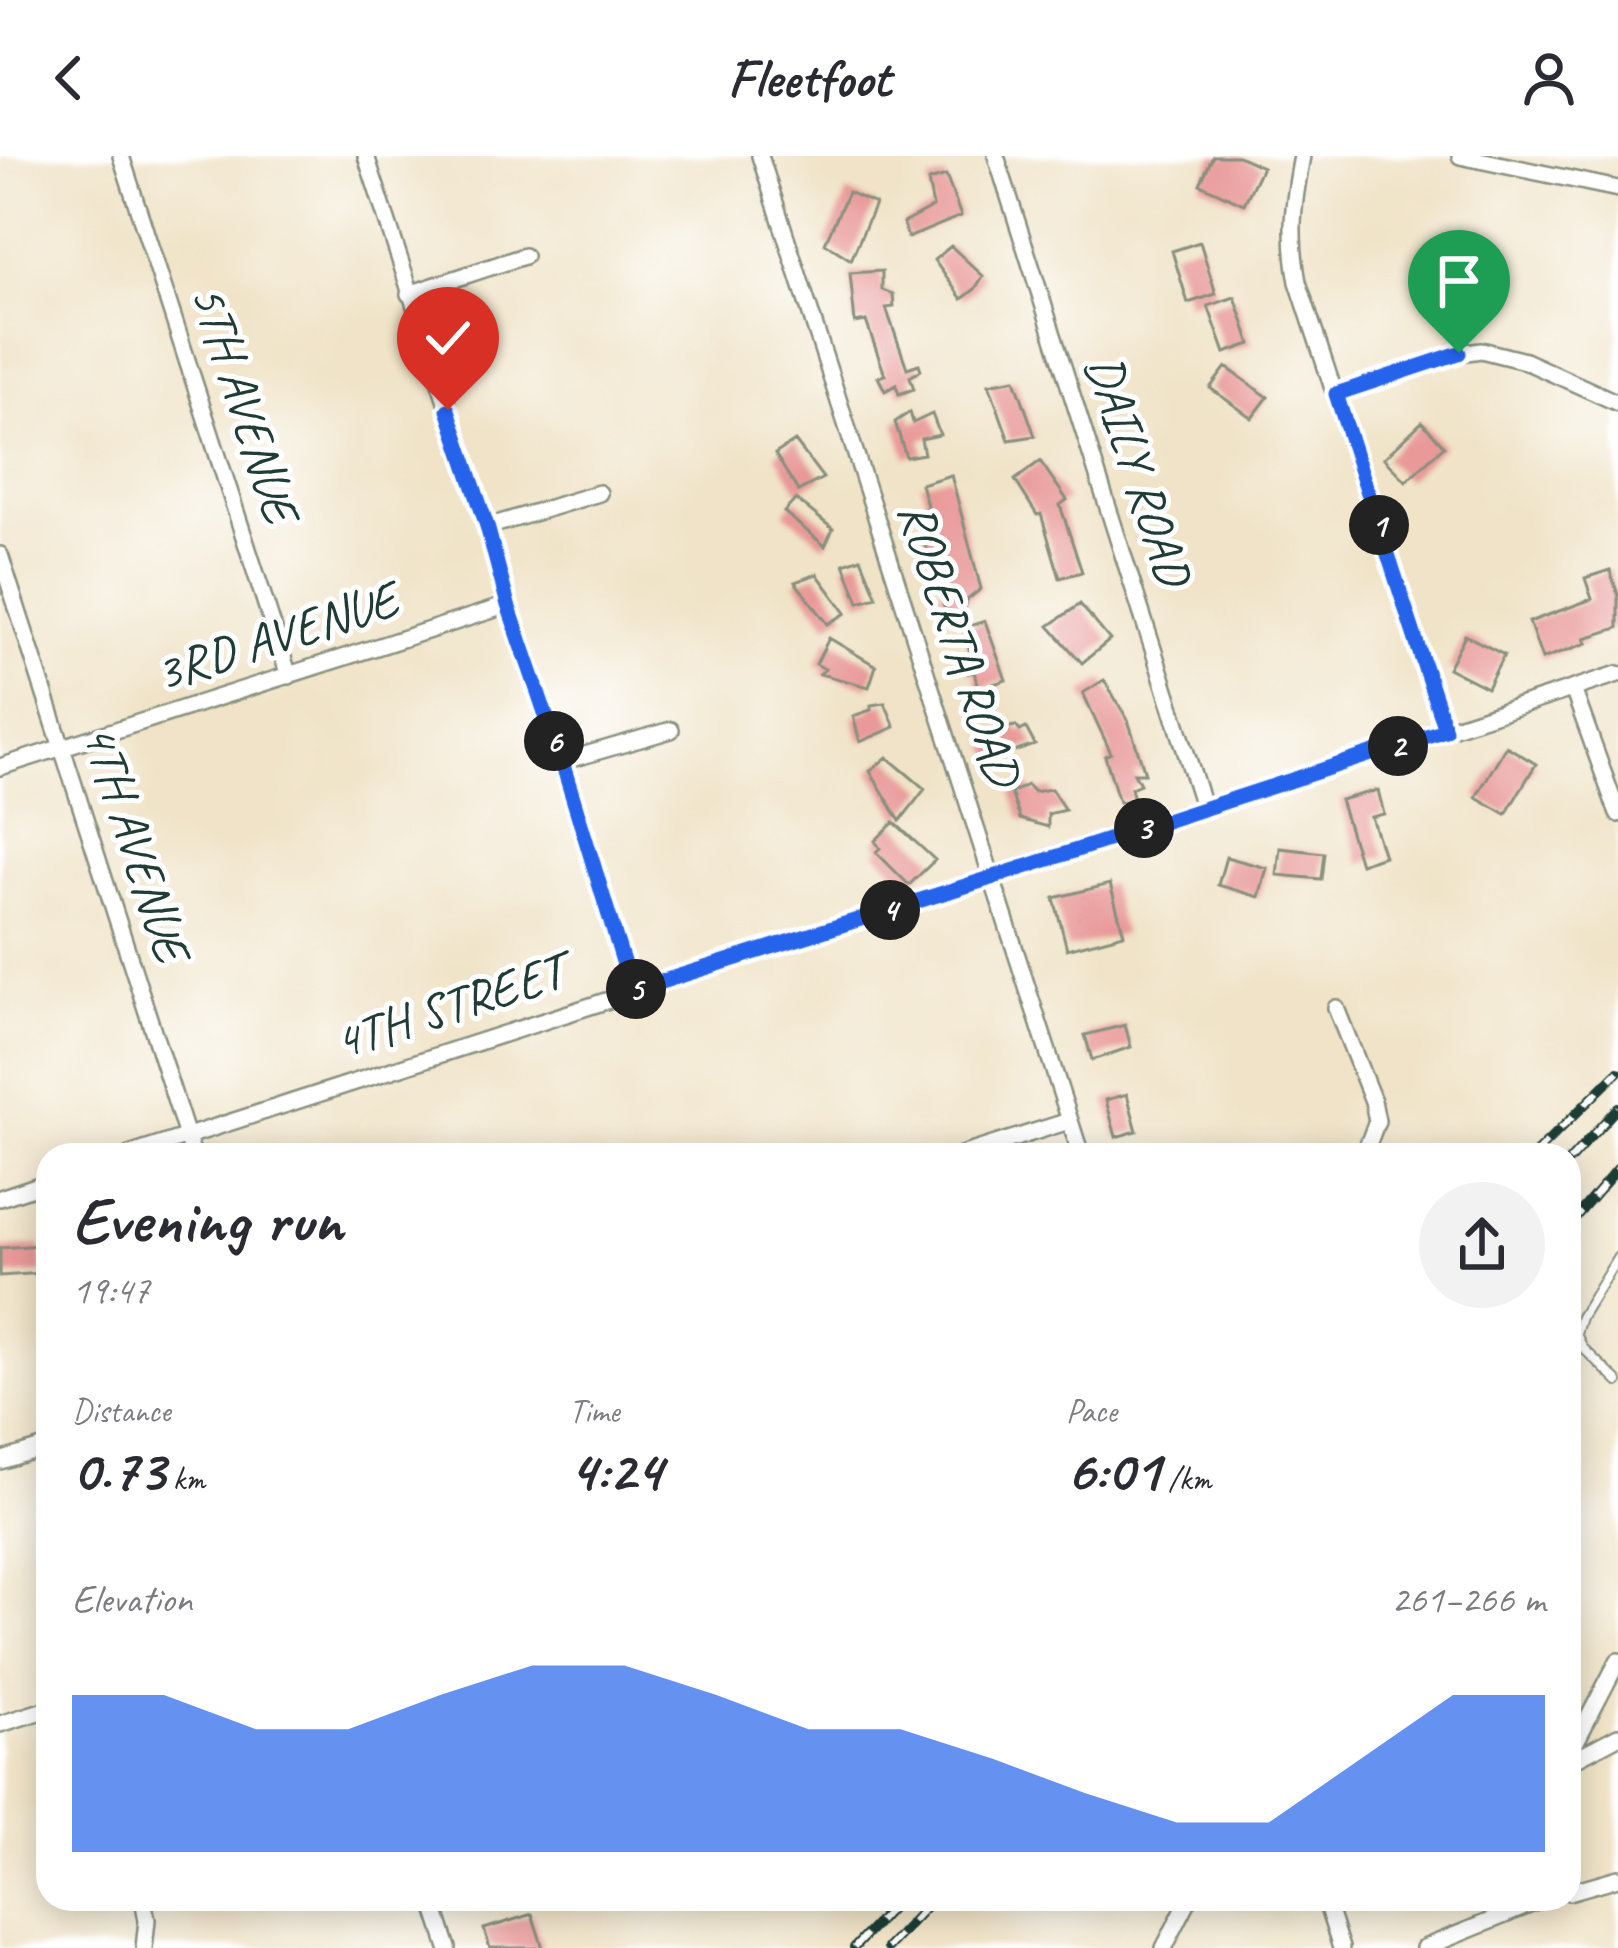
<!DOCTYPE html>
<meta charset="utf-8">
<style>
:root{--surface:#fff;--page:#f2f2f3;--text:#2b2b33;--muted:#7c7c81;--accent:#2563eb}
body{margin:0;font-family:Caveat,sans-serif;background:var(--page);color:var(--text);height:100vh;display:flex;flex-direction:column;font-size:45px;white-space:nowrap}
*{box-sizing:border-box;margin:0}
p{font-size:39px;color:var(--muted)}
.icon{flex:none;width:66px;height:66px;fill:none;stroke:currentColor;stroke-width:2;stroke-linecap:round;stroke-linejoin:round}
.map{position:relative;flex:1;overflow:hidden}
.drawer{position:absolute;left:36px;top:987px;width:1545px;height:768px;display:flex;flex-direction:column;background:var(--surface);border-radius:36px;box-shadow:0 6px 30px #0003}
.drawer>*{flex:none}
.pin{position:absolute;display:grid;place-items:center;width:102px;height:102px;color:#fff;margin:-123px -51px;border-radius:50% 50% 50% 0;rotate:-45deg;box-shadow:0 0 12px #0007}
.pin .icon{rotate:45deg}
.km{position:absolute;width:60px;height:60px;margin:-30px;border-radius:50%;background:#222;color:#fff;font-size:33px;line-height:60px;text-align:center}
.round{display:grid;place-items:center;flex:none;width:126px;height:126px;border-radius:63px;background:var(--page)}
.head{display:flex;align-items:center;justify-content:space-between;height:204px;padding:0 36px}
h1{font-size:66px;font-weight:700;line-height:90px}
.stats{display:grid;grid-template-columns:repeat(3,1fr);gap:18px;height:204px;padding:12px 36px}
.stats div{display:grid;align-content:center}
.stats b{font-size:60px;font-weight:700}
.stats small{font-size:33px;font-weight:400}
.stats p{font-size:33px}
.chart{height:336px;padding:24px 36px}
.chart p{display:flex;justify-content:space-between}
.chart svg{width:100%;height:216px;margin-top:12px;fill:var(--accent);opacity:.7}
header{display:flex;justify-content:space-between;align-items:center;height:156px;padding:0 36px;background:var(--surface);font-size:54px;font-weight:700}
.map>svg:first-child{display:block}
</style>
<header><svg class="icon" aria-label="back" viewBox="0 0 24 24"><path d="M15 5l-7 7 7 7"/></svg>Fleetfoot<svg class="icon" aria-label="person" viewBox="0 0 24 24"><circle cx="12" cy="8" r="4"/><path d="M4 21q1-7 8-7t8 7"/></svg></header>
<div class="map">
<svg width="1618" height="1792" viewBox="0 0 1618 1792">
<rect width="100%" height="100%" fill="#fff"/>
<filter id="ink" filterUnits="userSpaceOnUse"><feTurbulence type="fractalNoise" baseFrequency=".00833" numOctaves="2"/><feDisplacementMap in="SourceGraphic" scale="24" xChannelSelector="R" yChannelSelector="G"/><feConvolveMatrix kernelMatrix="1 2 1 2 8 2 1 2 1" color-interpolation-filters="sRGB"/></filter>
<filter id="wash" filterUnits="userSpaceOnUse"><feTurbulence type="fractalNoise" baseFrequency=".004" numOctaves="4" result="noise"/><feDisplacementMap in="SourceGraphic" scale="48" xChannelSelector="R" yChannelSelector="G"/><feGaussianBlur stdDeviation="2.7" result="paint"/><feColorMatrix in="noise" values="0 0 0 0 0 0 0 0 0 0 0 0 0 0 0 0 0 1.4 0 .05"/><feComposite in="paint" operator="in"/></filter>
<g filter="url(#wash)">
<rect width="100%" height="100%" fill="#f0e3c7"/>
<g id="blocks">
<path fill="#e89998" d="M 1213,0 L 1238,0 L 1262,11 L 1244,48 L 1200,28 Z
M 946,20 L 961,60 L 908,82 L 903,67 L 933,51 L 928,25 Z
M 848,36 L 875,48 L 851,104 L 825,87 Z
M 1200,86 L 1216,138 L 1188,147 L 1172,95 Z
M 951,90 L 983,120 L 975,133 L 962,143 L 934,104 Z
M 882,115 L 882,134 L 893,138 L 894,151 L 886,152 L 907,212 L 919,208 L 921,214 L 910,221 L 914,233 L 899,238 L 896,229 L 885,235 L 878,221 L 885,219 L 866,165 L 855,167 L 850,117 Z
M 1235,141 L 1251,188 L 1225,197 L 1208,150 Z
M 1226,211 L 1268,241 L 1252,262 L 1210,232 Z
M 1015,223 L 1035,280 L 1009,284 L 989,228 Z
M 910,256 L 913,267 L 932,258 L 940,279 L 921,283 L 924,298 L 906,301 L 895,266 Z
M 1422,266 L 1444,290 L 1406,325 L 1384,302 Z
M 795,285 L 823,322 L 798,335 L 775,298 Z
M 1040,305 L 1067,344 L 1060,349 L 1082,416 L 1060,422 L 1041,358 L 1037,359 L 1015,324 Z
M 951,319 L 981,433 L 967,444 L 964,455 L 946,457 L 939,434 L 948,431 L 939,398 L 928,401 L 923,378 L 934,375 L 921,328 Z
M 796,343 L 833,373 L 825,390 L 784,356 Z
M 861,402 L 877,441 L 859,446 L 844,408 Z
M 1610,414 L 1618,439 L 1618,472 L 1585,482 L 1587,487 L 1542,503 L 1529,466 L 1592,443 L 1585,422 Z
M 817,418 L 846,457 L 828,468 L 795,426 Z
M 1080,448 L 1110,484 L 1082,507 L 1049,470 Z
M 985,465 L 1006,524 L 978,533 L 974,515 L 968,517 L 963,502 L 971,499 L 963,472 Z
M 1465,479 L 1504,499 L 1487,532 L 1448,512 Z
M 829,482 L 876,510 L 869,531 L 820,518 L 825,513 L 816,508 Z
M 1104,524 L 1128,564 L 1145,617 L 1134,617 L 1140,628 L 1131,632 L 1134,644 L 1119,646 L 1105,600 L 1111,597 L 1083,537 Z
M 885,547 L 895,571 L 860,586 L 853,560 L 871,554 L 871,549 Z
M 1016,570 L 1020,575 L 1026,572 L 1035,589 L 993,603 L 985,582 L 999,573 Z
M 1506,590 L 1536,608 L 1506,658 L 1476,641 Z
M 887,601 L 925,633 L 900,665 L 870,615 Z
M 1027,629 L 1034,636 L 1051,633 L 1065,654 L 1048,658 L 1048,671 L 1020,663 L 1011,637 Z
M 1378,634 L 1384,658 L 1371,661 L 1384,700 L 1360,708 L 1340,644 Z
M 894,666 L 935,704 L 909,729 L 876,696 L 880,692 L 875,685 Z
M 1280,692 L 1324,697 L 1321,723 L 1277,719 Z
M 1226,701 L 1267,712 L 1259,741 L 1218,729 Z
M 1110,728 L 1124,778 L 1067,793 L 1054,742 Z
M 1125,869 L 1131,891 L 1092,904 L 1085,879 Z
M 1127,938 L 1137,975 L 1116,981 L 1106,944 Z
M 41,1089 L 43,1117 L 0,1120 L 0,1092 Z
M 532,1758 L 543,1792 L 490,1792 L 484,1773 Z"/>
</g>
</g>
<g filter="url(#ink)">
<use href="#blocks" fill-opacity="0" stroke="#88907e" stroke-width="3"/>
<g fill="none" stroke-linecap="round" stroke-linejoin="round">
<g stroke="#88907e" stroke-width="12">
<path id="service" d="M 1618,1101 L 1581,1161 L 1576,1178 L 1583,1192 L 1618,1226"/>
</g>
<g stroke="#88907e" stroke-width="20">
<path id="minor" d="M 121,0 L 289,520
M 366,0 L 487,371 L 508,449 L 561,606 L 632,835
M 760,0 L 1081,999
M 996,0 L 1204,653
M 1302,0 C 1293,48 1289,77 1298,126 L 1445,574
M 1460,0 L 1618,33
M 409,138 L 524,100
M 1336,238 L 1459,197 L 1481,194 L 1525,205 L 1618,247
M 487,371 L 599,337
M 0,399 L 193,999
M 1573,533 L 1618,658
M 561,606 L 671,574
M 0,611 L 508,449
M 1336,852 L 1373,945 L 1377,965 L 1364,999
M 129,999 L 1618,518
M 961,999 L 1069,965
M 0,1042 L 48,1026
M 0,1305 L 48,1290
M 0,1568 L 48,1553
M 1569,1599 L 1618,1505
M 1569,1606 L 1618,1580
M 1569,1736 L 1618,1722
M 143,1743 L 147,1764 L 144,1792
M 432,1743 L 448,1792
M 1325,1743 L 1341,1792
M 1164,1792 L 1189,1743
M 1424,1792 L 1544,1743"/>
</g>
<use href="#service" stroke="#fff" stroke-width="8"/>
<use href="#minor" stroke="#fff" stroke-width="15"/>
<g stroke="#1f3d34" stroke-width="10">
<path id="rail" d="M 1534,999 L 1618,916
M 1569,1005 L 1618,951
M 1569,1069 L 1618,1012
M 854,1792 L 899,1743
M 887,1792 L 933,1743"/>
</g>
<use href="#rail" stroke="#fff" stroke-width="6" stroke-dasharray="18" stroke-linecap="butt"/>
</g>
</g>
<g fill="none" stroke-linecap="round" stroke-linejoin="round" filter="url(#ink)">
<g stroke="#fff" stroke-width="24">
<path id="route" d="M 448,254 L 487,370 L 508,449 L 562,606 L 632,835 L 991,722 L 1445,574 L 1336,238 L 1459,197"/>
</g>
<use href="#route" stroke="#2563eb" stroke-width="15"/>
</g>
<g text-anchor="middle" dominant-baseline="central" stroke-width="10" stroke-linejoin="round" paint-order="stroke">
<g font-size="51" fill="#1f3d34" stroke="#fff">
<text transform="translate(245 247) rotate(72)">5TH AVENUE</text>
<text transform="translate(1139 314) rotate(72)">DAILY ROAD</text>
<text transform="translate(276 480) rotate(-18)">3RD AVENUE</text>
<text transform="translate(960 487) rotate(72)">ROBERTA ROAD</text>
<text transform="translate(136 686) rotate(72)">4TH AVENUE</text>
<text transform="translate(449 850) rotate(-18)">4TH STREET</text>
</g>
</g>
</svg>
<div class="pin" style="left:1459px;top:197px;background:#1e9e55"><svg class="icon" aria-label="arrive" viewBox="0 0 24 24"><path d="M6 21V4h12l-3 4 3 4H6"/></svg></div>
<div class="pin" style="left:448px;top:254px;background:#d93025"><svg class="icon" aria-label="check" viewBox="0 0 24 24"><path d="M5 12l5 5 9-10"/></svg></div>
<b class="km" style="left:1379px;top:369px">1</b>
<b class="km" style="left:1398px;top:590px">2</b>
<b class="km" style="left:1144px;top:672px">3</b>
<b class="km" style="left:890px;top:754px">4</b>
<b class="km" style="left:636px;top:833px">5</b>
<b class="km" style="left:554px;top:585px">6</b>
<section class="drawer">
<div class="head"><div><h1>Evening run</h1><p>19:47</p></div><a class="round"><svg class="icon" aria-label="share" viewBox="0 0 24 24"><path d="M12 15V3M7 8l5-5 5 5M5 13v7h14v-7"/></svg></a></div>
<div class="stats">
<div><p>Distance</p><b>0.73<small> km</small></b></div>
<div><p>Time</p><b>4:24</b></div>
<div><p>Pace</p><b>6:01<small> /km</small></b></div>
</div>
<div class="chart"><p><span>Elevation</span>261–266 m</p>
<svg viewBox="0 0 160 44" preserveAspectRatio="none"><path d="M0 44V12L10 12L20 19L30 19L40 12L50 6L60 6L70 12L80 19L90 19L100 25L110 32L120 38L130 38L140 25L150 12L160 12V44z"/></svg>
</div>
</section>
</div>
